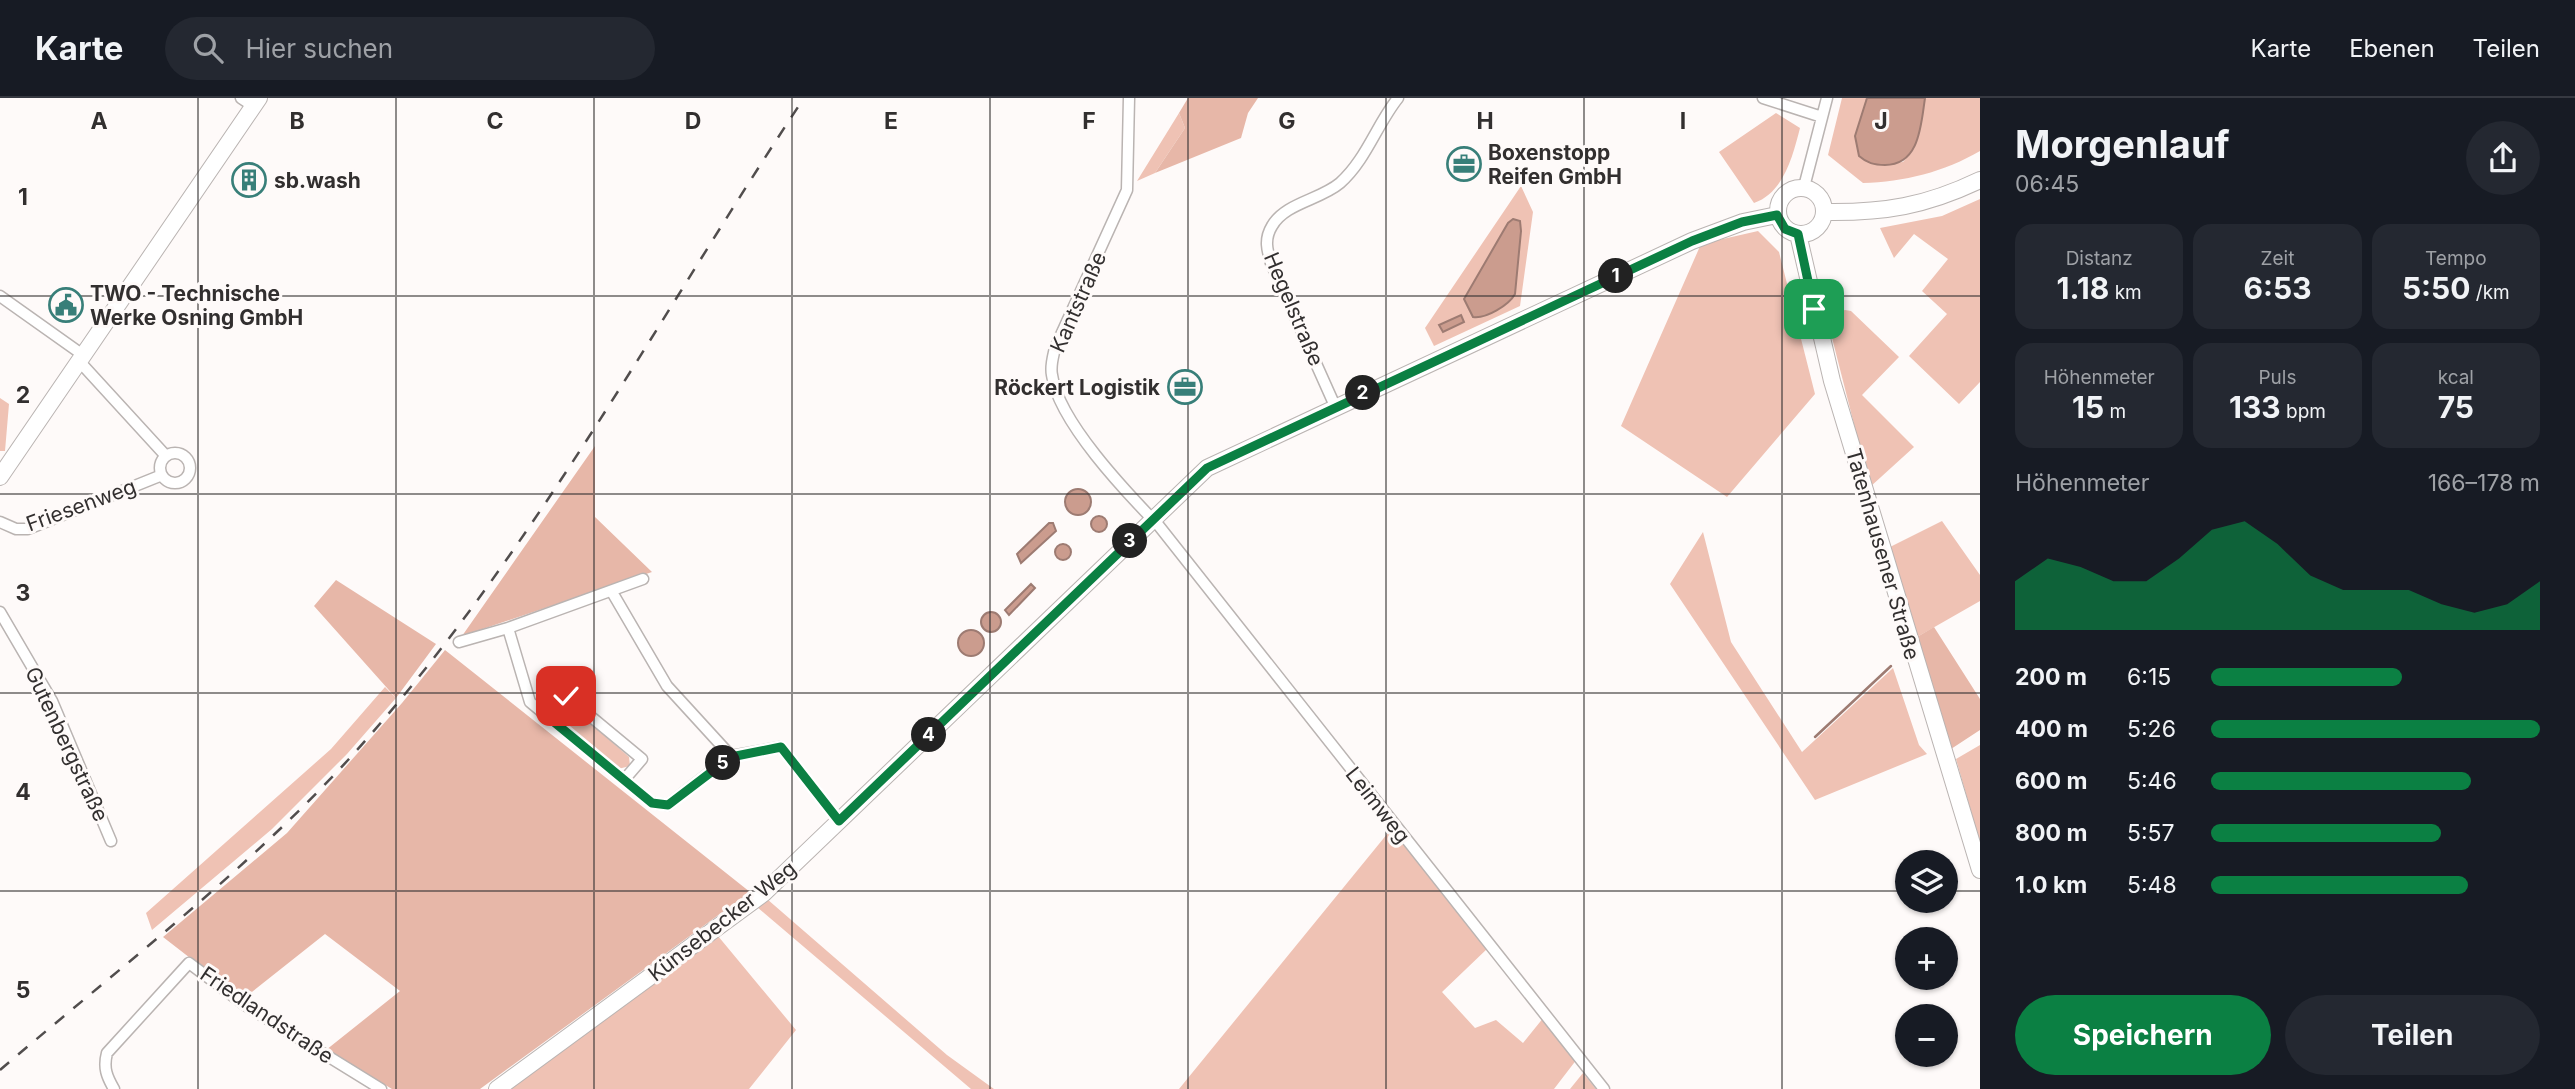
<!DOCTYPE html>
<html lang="de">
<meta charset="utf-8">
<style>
:root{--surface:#171b24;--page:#242831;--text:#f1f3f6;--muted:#9ea1a6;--line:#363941;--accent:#0b8043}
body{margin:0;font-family:Inter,sans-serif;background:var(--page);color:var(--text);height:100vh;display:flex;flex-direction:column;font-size:26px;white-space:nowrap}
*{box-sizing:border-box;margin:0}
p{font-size:23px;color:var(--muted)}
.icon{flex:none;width:38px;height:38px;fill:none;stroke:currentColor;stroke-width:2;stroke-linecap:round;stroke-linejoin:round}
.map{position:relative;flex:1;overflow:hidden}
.drawer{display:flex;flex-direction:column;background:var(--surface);width:595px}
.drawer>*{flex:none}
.buttons{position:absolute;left:1895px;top:752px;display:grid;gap:14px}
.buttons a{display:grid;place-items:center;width:63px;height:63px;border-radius:50%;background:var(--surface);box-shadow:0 2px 5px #0004;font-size:35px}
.pin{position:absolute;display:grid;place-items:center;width:60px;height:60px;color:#fff;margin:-30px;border-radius:14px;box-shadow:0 4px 10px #0006}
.km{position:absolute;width:35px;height:35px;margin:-18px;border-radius:50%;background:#222;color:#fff;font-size:19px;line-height:35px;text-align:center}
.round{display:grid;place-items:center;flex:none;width:74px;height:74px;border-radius:37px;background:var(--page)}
.summary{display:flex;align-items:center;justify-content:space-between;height:119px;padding:0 35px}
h1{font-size:38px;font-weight:700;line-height:52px}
.figures{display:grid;grid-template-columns:repeat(3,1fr);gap:10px;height:119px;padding:7px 35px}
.figures div{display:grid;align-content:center;border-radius:18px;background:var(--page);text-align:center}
.figures b{font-size:30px;font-weight:700}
.figures small{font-size:19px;font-weight:400}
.figures p{font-size:19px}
.chart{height:196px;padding:14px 35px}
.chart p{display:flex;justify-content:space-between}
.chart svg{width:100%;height:126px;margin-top:7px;fill:var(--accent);opacity:.7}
.button{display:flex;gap:14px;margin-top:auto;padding:14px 35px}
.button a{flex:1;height:80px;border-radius:42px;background:var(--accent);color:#fff;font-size:28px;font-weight:700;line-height:80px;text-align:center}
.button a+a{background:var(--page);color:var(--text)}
ul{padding:0 35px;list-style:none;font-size:23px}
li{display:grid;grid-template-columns:112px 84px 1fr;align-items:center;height:52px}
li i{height:18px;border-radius:9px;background:var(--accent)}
header{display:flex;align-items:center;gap:42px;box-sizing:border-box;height:98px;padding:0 35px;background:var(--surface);border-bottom:2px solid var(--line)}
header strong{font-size:33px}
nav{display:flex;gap:38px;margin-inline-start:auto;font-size:24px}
.search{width:490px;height:63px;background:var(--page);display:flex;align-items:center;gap:18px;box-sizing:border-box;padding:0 24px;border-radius:38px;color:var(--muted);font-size:26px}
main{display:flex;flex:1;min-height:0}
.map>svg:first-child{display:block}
</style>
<header>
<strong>Karte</strong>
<div class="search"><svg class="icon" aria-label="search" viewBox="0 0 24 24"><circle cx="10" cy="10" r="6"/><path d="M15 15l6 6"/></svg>Hier suchen</div>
<nav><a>Karte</a><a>Ebenen</a><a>Teilen</a></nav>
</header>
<main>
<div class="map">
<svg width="1980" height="991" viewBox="0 0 1980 991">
<rect width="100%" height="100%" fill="#fefaf9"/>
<path fill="#efc2b4" d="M 1842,0 L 1867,0 L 1855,38 L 1873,66 L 1903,64 C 1920,45 1922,25 1925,0 L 1980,0 L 1980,53 C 1944,74 1904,84 1863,85 L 1828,57 Z
M 1179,15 L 1185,30 L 1155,75 L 1137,83 Z
M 1776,15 L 1800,30 C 1793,57 1784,95 1754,105 L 1719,54 Z
M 1521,88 L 1533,114 L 1520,208 L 1434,248 L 1425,230 Z
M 1980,101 L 1980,284 L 1959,306 L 1909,258 L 1947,216 L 1922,193 L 1948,161 L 1914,136 L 1894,160 L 1880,130 L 1942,118 Z
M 1758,133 L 1779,154 L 1815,296 L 1727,399 L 1621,328 L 1701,146 Z
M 1845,212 L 1851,213 L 1899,259 L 1862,297 L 1914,349 L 1870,389 L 1828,224 L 1831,217 Z
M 0,300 L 9,306 L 5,353 L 0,353 Z
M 1942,423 L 1980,477 L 1980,503 L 1917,539 L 1890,449 Z
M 1703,434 L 1731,544 L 1802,654 L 1893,570 L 1919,647 L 1927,656 L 1815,702 L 1670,486 Z
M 385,589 L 396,600 L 347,656 L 272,731 L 152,832 L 146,815 L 331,651 Z
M 562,609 L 572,609 L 629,659 L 630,668 L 618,671 L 559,623 Z
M 1980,647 L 1980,745 L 1956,661 Z
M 1392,730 L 1488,850 L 1442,894 L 1475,930 L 1496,922 L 1523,945 L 1544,919 L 1577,961 L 1554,991 L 1179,991 Z
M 767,801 L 947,957 L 994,991 L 971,991 L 757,809 Z
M 718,838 L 796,932 L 749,991 L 510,991 Z
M 1583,975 L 1596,991 L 1570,991 Z"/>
<path fill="#e7b7a8" d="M 1188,0 L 1258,0 L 1248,15 L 1241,40 L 1155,75 L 1185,30 L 1179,15 Z
M 595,348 L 595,419 L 652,474 L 462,538 Z
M 336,482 L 436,546 L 396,600 L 314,508 Z
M 1934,529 L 1980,601 L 1980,632 L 1951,651 L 1917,539 Z
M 445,552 L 750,794 L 480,991 L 392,991 L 326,952 L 400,893 L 325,836 L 243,901 L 163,839 L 287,735 L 402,605 Z"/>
<path fill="#cb9c8e" stroke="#9d7b72" stroke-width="2" d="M 1867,0 L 1925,0 C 1921,26 1920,67 1885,67 C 1874,67 1867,65 1859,58 L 1855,38 Z
M 1513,121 L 1520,123 L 1521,133 L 1515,196 C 1509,207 1486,221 1473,219 L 1464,201 L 1508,125 Z
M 1461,217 L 1464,224 L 1443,234 L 1439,227 Z
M1065 404a13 13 0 1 1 26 0a13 13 0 1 1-26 0Z
M1091 426a8 8 0 1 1 16 0a8 8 0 1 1-16 0Z
M 1049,425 L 1053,425 L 1056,433 L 1021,465 L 1017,456 Z
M1055 454a8 8 0 1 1 16 0a8 8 0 1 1-16 0Z
M 1031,486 L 1035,490 L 1009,517 L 1005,512 Z
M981 524a10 10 0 1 1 20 0a10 10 0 1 1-20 0Z
M958 545a13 13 0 1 1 26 0a13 13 0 1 1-26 0Z"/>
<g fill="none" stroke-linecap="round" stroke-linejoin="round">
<path stroke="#9d7b72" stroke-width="2.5" d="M 1815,639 L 1891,568"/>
<g stroke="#bab4b2" stroke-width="13">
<path id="street" d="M 241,0 L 253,8
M 1129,0 L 1127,92 L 1055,250 C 1053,259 1050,268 1052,277 C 1058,323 1127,395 1159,428 L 1604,991
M 1763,0 L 1822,19
M 1804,89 L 1827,0
M 0,198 L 83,257
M 79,263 L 166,358
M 1335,308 L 1271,165 C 1267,152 1264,141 1272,128 C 1285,105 1320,102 1340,85 C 1366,62 1377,26 1398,0
M160 370a15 15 0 1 1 30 0a15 15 0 1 1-30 0Z
M 0,424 L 16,431 L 28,431 L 162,377
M 612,494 L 667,588 L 731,658 L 781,649 L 839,723
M 0,514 L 52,603 L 111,743
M 508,530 L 530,604 L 652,705 L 668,707 L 731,658
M 459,544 L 508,530 L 643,481
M 549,619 L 566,598 L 642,661 L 624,682
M 114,991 C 107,979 103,970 107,955 L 189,865 L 245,907 L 381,991"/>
</g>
<g stroke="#bab4b2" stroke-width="18">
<path id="secondary" d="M1778 113a23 23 0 1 1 46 0a23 23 0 1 1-46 0Z
M 1824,114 C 1884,115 1926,108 1980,82
M 1798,136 L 1832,283 L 1980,772
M 0,379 L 259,0
M 497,991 L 764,795 L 1207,370 L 1692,143 L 1743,124 L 1777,117"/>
</g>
<use href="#street" stroke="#fff" stroke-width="10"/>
<use href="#secondary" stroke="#fff" stroke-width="16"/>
<path stroke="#514d4d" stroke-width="2.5" stroke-dasharray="12 12" stroke-linecap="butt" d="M 0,972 C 117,872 244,775 348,662 C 529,463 656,222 804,0"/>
</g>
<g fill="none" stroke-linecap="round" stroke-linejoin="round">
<g stroke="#fff" stroke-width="14">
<path id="route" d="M 566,598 L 548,619 L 652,705 L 668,707 L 731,659 L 781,649 L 839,723 L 1207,370 L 1692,143 L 1742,124 L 1777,117 L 1785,131 L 1798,136 L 1814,211"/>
</g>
<use href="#route" stroke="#0b8043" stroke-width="9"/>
</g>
<path fill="none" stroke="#322f2f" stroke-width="2" stroke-opacity="0.55" d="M 198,0 L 198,991M 396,0 L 396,991M 594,0 L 594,991M 792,0 L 792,991M 990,0 L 990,991M 1188,0 L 1188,991M 1386,0 L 1386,991M 1584,0 L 1584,991M 1782,0 L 1782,991M 0,198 L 1980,198M 0,396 L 1980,396M 0,595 L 1980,595M 0,793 L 1908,793M 1946,793 L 1980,793"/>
<defs>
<g id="office-ring" transform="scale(1.75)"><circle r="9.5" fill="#fefaf9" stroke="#387f79" stroke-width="1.5"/><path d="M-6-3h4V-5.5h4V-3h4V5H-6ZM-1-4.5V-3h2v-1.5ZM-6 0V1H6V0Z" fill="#387f79"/></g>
<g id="building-ring" transform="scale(1.75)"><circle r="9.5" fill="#fefaf9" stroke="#387f79" stroke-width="1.5"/><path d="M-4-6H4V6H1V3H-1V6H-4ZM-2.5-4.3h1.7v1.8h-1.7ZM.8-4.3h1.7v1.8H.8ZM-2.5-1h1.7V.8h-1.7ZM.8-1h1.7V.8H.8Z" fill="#387f79"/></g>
<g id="civic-ring" transform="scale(1.75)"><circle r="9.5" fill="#fefaf9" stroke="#387f79" stroke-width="1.5"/><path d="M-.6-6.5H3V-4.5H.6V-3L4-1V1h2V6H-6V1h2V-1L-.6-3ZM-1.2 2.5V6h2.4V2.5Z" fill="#387f79"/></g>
</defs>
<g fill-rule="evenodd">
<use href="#office-ring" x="1464" y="66"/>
<use href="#building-ring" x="249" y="82"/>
<use href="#civic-ring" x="66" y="207"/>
<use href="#office-ring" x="1185" y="289"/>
</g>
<g text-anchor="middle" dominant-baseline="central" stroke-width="6" stroke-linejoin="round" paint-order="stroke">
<g font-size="21" font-weight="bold" fill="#322f2f" stroke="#fefaf9" text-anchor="start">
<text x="1488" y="54">Boxenstopp<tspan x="1488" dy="24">Reifen GmbH</tspan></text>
<text x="274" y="82">sb.wash</text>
<text x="90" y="195">TWO - Technische<tspan x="90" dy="24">Werke Osning GmbH</tspan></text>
<text x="1160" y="289" text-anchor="end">Röckert Logistik</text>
</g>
<g font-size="21" fill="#322f2f" stroke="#fefaf9">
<text transform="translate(1078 204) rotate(-66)">Kantstraße</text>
<text transform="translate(1294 211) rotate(67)">Hegelstraße</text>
<text transform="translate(81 407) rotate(-20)">Friesenweg</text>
<text transform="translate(1883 456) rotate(74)">Tatenhausener Straße</text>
<text transform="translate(67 646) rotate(65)">Gutenbergstraße</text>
<text transform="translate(1378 707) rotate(52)">Leimweg</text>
<text transform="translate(722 823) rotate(-38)">Künsebecker Weg</text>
<text transform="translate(267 917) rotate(34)">Friedlandstraße</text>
</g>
</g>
<g font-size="23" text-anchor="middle" font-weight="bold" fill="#322f2f" stroke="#fefaf9" stroke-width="6" stroke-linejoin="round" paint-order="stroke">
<text x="99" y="31">A</text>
<text x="297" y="31">B</text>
<text x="495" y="31">C</text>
<text x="693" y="31">D</text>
<text x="891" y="31">E</text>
<text x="1089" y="31">F</text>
<text x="1287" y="31">G</text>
<text x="1485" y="31">H</text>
<text x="1683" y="31">I</text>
<text x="1881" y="31">J</text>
<text x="23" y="107">1</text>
<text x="23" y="305">2</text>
<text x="23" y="503">3</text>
<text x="23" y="702">4</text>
<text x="23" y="900">5</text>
</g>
</svg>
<div class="buttons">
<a><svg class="icon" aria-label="layers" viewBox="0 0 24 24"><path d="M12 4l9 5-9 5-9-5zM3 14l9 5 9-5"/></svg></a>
<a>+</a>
<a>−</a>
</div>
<div class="pin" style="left:1814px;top:211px;background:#1e9e55"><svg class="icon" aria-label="arrive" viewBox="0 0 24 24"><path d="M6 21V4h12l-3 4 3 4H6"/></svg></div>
<div class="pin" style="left:566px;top:598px;background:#d93025"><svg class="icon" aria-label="check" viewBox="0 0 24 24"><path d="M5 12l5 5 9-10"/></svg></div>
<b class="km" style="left:1616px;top:178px">1</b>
<b class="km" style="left:1363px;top:295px">2</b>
<b class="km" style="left:1130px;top:443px">3</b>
<b class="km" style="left:929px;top:637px">4</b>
<b class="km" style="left:723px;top:665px">5</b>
</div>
<section class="drawer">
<div class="summary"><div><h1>Morgenlauf</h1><p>06:45</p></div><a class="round"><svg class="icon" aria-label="share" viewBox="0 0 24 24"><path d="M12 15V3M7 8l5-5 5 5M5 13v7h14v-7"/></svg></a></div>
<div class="figures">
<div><p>Distanz</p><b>1.18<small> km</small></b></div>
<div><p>Zeit</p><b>6:53</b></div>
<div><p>Tempo</p><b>5:50<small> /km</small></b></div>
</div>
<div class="figures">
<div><p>Höhenmeter</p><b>15<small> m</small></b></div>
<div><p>Puls</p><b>133<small> bpm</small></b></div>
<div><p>kcal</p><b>75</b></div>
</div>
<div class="chart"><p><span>Höhenmeter</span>166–178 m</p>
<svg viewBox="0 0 160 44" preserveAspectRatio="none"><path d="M0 44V27L10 19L20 22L30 27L40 27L50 19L60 9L70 6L80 14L90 25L100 30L110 30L120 30L130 35L140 38L150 35L160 27V44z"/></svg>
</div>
<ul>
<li><b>200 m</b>6:15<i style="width:58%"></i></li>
<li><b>400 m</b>5:26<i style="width:100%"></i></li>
<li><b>600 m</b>5:46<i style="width:79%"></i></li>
<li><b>800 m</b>5:57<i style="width:70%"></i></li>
<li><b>1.0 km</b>5:48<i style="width:78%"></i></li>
</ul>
<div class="button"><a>Speichern</a><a>Teilen</a></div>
</section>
</main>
